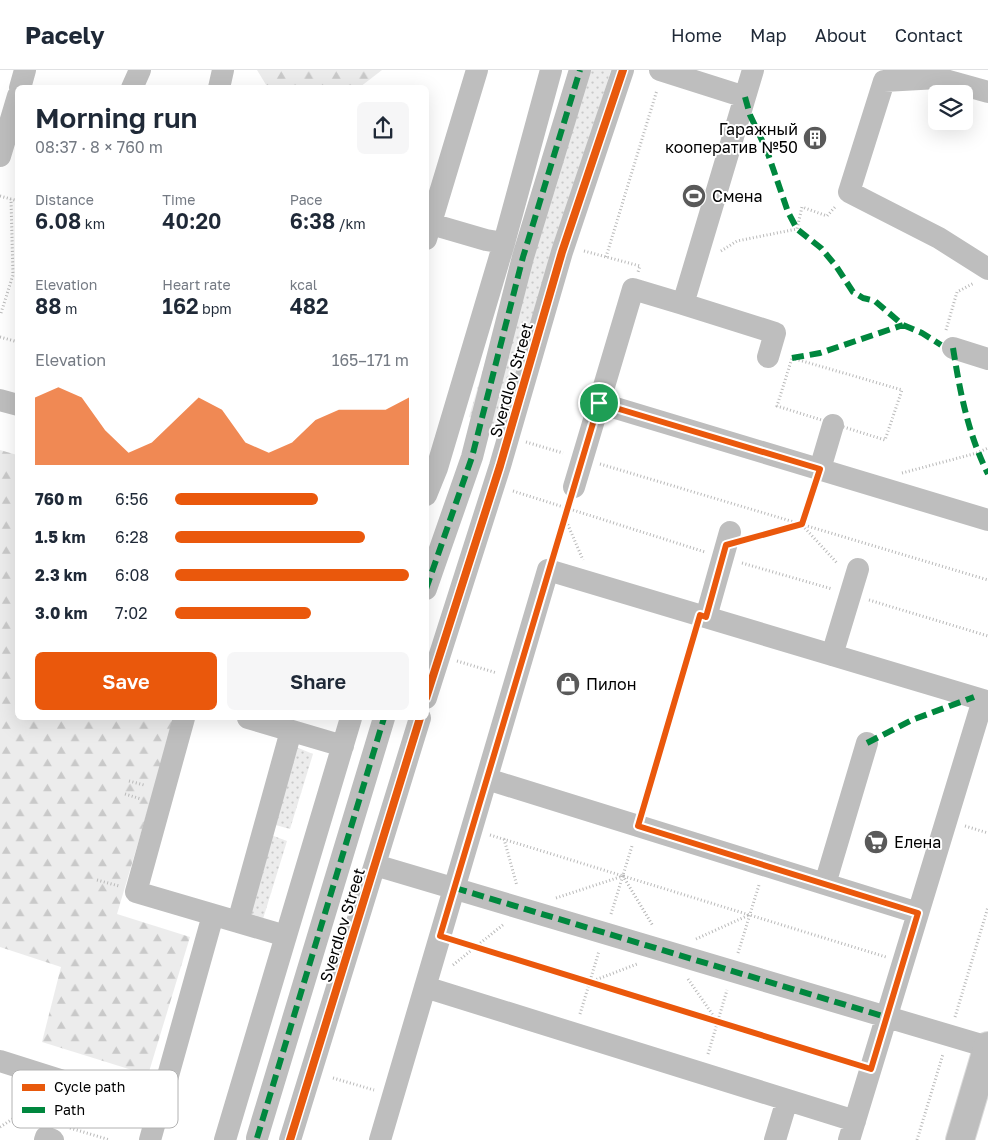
<!DOCTYPE html>
<meta charset="utf-8">
<style>
:root{--surface:#fff;--page:#f6f6f7;--text:#1f2937;--muted:#747a83;--line:#e0e1e3;--accent:#ea580c}
body{margin:0;font-family:"Golos Text",sans-serif;background:var(--page);color:var(--text);height:100vh;display:flex;flex-direction:column;font-size:19px;white-space:nowrap}
*{box-sizing:border-box;margin:0}
p{font-size:16px;color:var(--muted)}
.icon{flex:none;width:28px;height:28px;fill:none;stroke:currentColor;stroke-width:2;stroke-linecap:round;stroke-linejoin:round}
.map{position:relative;flex:1;overflow:hidden}
.drawer{position:absolute;left:15px;top:15px;width:414px;height:635px;display:flex;flex-direction:column;background:var(--surface);border-radius:8px;box-shadow:0 5px 20px #0002}
.drawer>*{flex:none}
.controls{position:absolute;left:928px;top:15px;display:grid;gap:10px}
.controls a{display:grid;place-items:center;width:45px;height:45px;border-radius:8px;background:var(--surface);box-shadow:0 5px 20px #0002;font-size:25px}
.pin{position:absolute;display:grid;place-items:center;width:42px;height:42px;color:#fff;margin:-21px;border:2px solid #fff;border-radius:50%;box-shadow:0 1px 5px #0007}
.round{display:grid;place-items:center;flex:none;width:52px;height:52px;border-radius:8px;background:var(--page)}
.head{display:flex;align-items:center;justify-content:space-between;height:85px;padding:0 20px}
h1{font-size:28px;font-weight:600;line-height:38px}
.metrics{display:grid;grid-template-columns:repeat(3,1fr);gap:8px;height:85px;padding:5px 20px}
.metrics div{display:grid;align-content:center}
.metrics b{font-size:21px;font-weight:600}
.metrics small{font-size:14px;font-weight:400}
.metrics p{font-size:14px}
.chart{height:140px;padding:10px 20px}
.chart p{display:flex;justify-content:space-between}
.chart svg{width:100%;height:90px;margin-top:5px;fill:var(--accent);opacity:.7}
.primary-button{display:flex;gap:10px;margin-top:auto;padding:10px 20px}
.primary-button a{flex:1;height:58px;border-radius:8px;background:var(--accent);color:#fff;font-size:20px;font-weight:600;line-height:58px;text-align:center}
.primary-button a+a{background:var(--page);color:var(--text)}
ul{padding:0 20px;list-style:none;font-size:16px}
li{display:grid;grid-template-columns:80px 60px 1fr;align-items:center;height:38px}
li i{height:12px;border-radius:6px;background:var(--accent)}
header{display:flex;align-items:center;gap:30px;box-sizing:border-box;height:70px;padding:0 25px;background:var(--surface);border-bottom:1px solid var(--line)}
header strong{font-size:24px}
nav{display:flex;gap:28px;margin-inline-start:auto;font-size:18px}
.map>svg:first-child{display:block}
</style>
<header>
<strong>Pacely</strong>
<nav><a>Home</a><a>Map</a><a>About</a><a>Contact</a></nav>
</header>
<div class="map">
<svg width="988" height="1070" viewBox="0 0 988 1070">
<defs>
<pattern id="grass-dots" width="8" height="8" patternUnits="userSpaceOnUse" patternTransform="scale(1.25)"><rect width="8" height="8" fill="#ececec"/><path d="M2 2h.1M6 6h.1" fill="none" stroke="#c9c9c9" stroke-width="1.8" stroke-linecap="round"/></pattern>
<pattern id="forest-firs" width="22" height="20" patternUnits="userSpaceOnUse" patternTransform="scale(1.25)"><rect width="22" height="20" fill="#ececec"/><path d="M5 1l3.5 6h-7zM16 11l3.5 6h-7z" fill="#c9c9c9"/></pattern>
</defs>
<rect width="100%" height="100%" fill="#fff"/>
<path fill="url(#grass-dots)" d="M 571,0 L 611,0 L 500,356 L 469,347 Z
M 296,677 L 313,684 L 290,759 L 272,754 Z
M 271,765 L 287,771 L 263,849 L 248,844 Z"/>
<path fill="url(#forest-firs)" d="M 257,0 L 382,0 L 360,17 L 268,18 Z
M 0,380 L 17,385 L 18,648 L 175,648 L 117,844 L 190,867 L 148,1005 L 42,972 L 61,897 L 0,877 Z"/>
<g fill="none" stroke-linecap="round" stroke-linejoin="round">
<g stroke="#dbdbdb" stroke-width="30">
<path id="major" d="M 960,1070 L 988,976"/>
</g>
<path stroke="#b9b9b9" stroke-width="3" stroke-dasharray="1 2.5" stroke-linecap="butt" d="M 0,126 L 18,131
M 584,181 L 640,196 L 638,202
M 721,181 L 737,171 L 797,159 L 802,137 L 827,146 L 835,137
M 606,187 L 657,20
M 1,243 L 13,205 L 11,129
M 17,248 L 18,247
M 946,260 L 957,222 L 974,213
M 0,267 L 18,272
M 792,288 L 902,320 L 885,370 L 777,336 Z
M 526,372 L 563,383
M 600,394 L 988,510
M 902,403 L 977,383 L 988,378
M 814,419 L 802,455 L 838,494
M 513,421 L 705,482
M 565,448 L 583,490
M 750,469 L 802,455
M 554,482 L 568,438
M 742,493 L 832,519
M 869,530 L 988,566
M 457,591 L 497,603
M 129,711 L 144,715
M 125,724 L 141,729
M 643,738 L 694,565
M 965,756 L 988,763
M 490,765 L 886,887
M 504,769 L 517,816
M 97,810 L 119,816
M 556,828 L 623,806 L 653,856
M 611,844 L 632,776
M 696,869 L 749,845
M 458,872 L 853,994
M 738,883 L 759,815
M 453,895 L 504,854
M 688,909 L 717,951
M 590,912 L 637,894
M 580,944 L 599,881
M 955,947 L 988,837
M 708,984 L 727,920
M 333,1008 L 374,1020
M 0,1057 L 22,1043 L 40,1048
M 70,1058 L 110,1070
M 917,1070 L 943,984"/>
<path stroke="#bebebe" stroke-width="22" d="M 660,0 L 745,27
M 20,18 L 25,0
M 132,18 L 140,0
M 219,18 L 223,0
M 988,22 L 938,8 L 884,11 L 849,122 L 939,168 L 988,199
M 0,86 L 18,26
M 431,154 L 486,170 L 504,173
M 426,169 L 477,0
M 683,234 L 775,263 L 768,287
M 953,278 L 988,289
M 0,330 L 18,335
M 599,333 L 988,450
M 820,399 L 833,355
M 574,417 L 633,219 L 683,234 L 753,0
M 426,425 L 437,398 L 504,173 L 551,0
M 426,519 L 472,387 L 523,187 L 580,0
M 706,547 L 730,462
M 832,585 L 858,499
M 426,628 L 500,396 L 562,182 L 623,0
M 184,648 L 136,822 L 286,866
M 248,648 L 343,676
M 487,709 L 918,843
M 375,795 L 988,977
M 825,814 L 867,673
M 238,852 L 291,661
M 425,917 L 855,1051
M 0,991 L 158,1041
M 257,1068 L 384,648
M 45,1070 L 46,1067 L 53,1070
M 150,1070 L 213,845
M 225,1070 L 351,648
M 290,1070 L 420,648
M 380,1070 L 548,500 L 983,630 L 849,1070
M 775,1070 L 787,1030"/>
<use href="#major" stroke="#bebebe" stroke-width="28"/>
<path stroke="#00873e" stroke-width="6" stroke-dasharray="12 6" stroke-linecap="butt" d="M 745,27 L 750,45 L 767,81 L 788,142 L 797,159 L 821,178 L 836,196 L 853,222 L 863,228 L 875,231 L 903,255 L 922,263 L 941,275
M 953,278 C 960,322 968,364 988,404
M 792,288 L 820,283 L 903,255
M 426,519 L 472,387 L 523,187 L 580,0
M 867,673 L 912,650 L 974,627
M 455,818 L 886,947
M 257,1068 L 384,648"/>
<g stroke="#fff" stroke-width="11">
<path id="cycleway" d="M 426,628 L 500,396 L 562,182 L 623,0
M 290,1070 L 420,648"/>
</g>
<use href="#cycleway" stroke="#e8590c" stroke-width="8"/>
</g>
<g fill="none" stroke-linecap="round" stroke-linejoin="round">
<g stroke="#fff" stroke-width="10">
<path id="route" d="M 599,333 L 820,399 L 802,454 L 726,475 L 706,547 L 700,545 L 638,756 L 918,843 L 871,999 L 440,866 Z"/>
</g>
<use href="#route" stroke="#ea580c" stroke-width="6"/>
</g>
<defs>
<g id="building-disc" transform="scale(1.25)"><circle r="9.5" fill="#595959" stroke="#fff"/><path d="M-4-6H4V6H1V3H-1V6H-4ZM-2.5-4.3h1.7v1.8h-1.7ZM.8-4.3h1.7v1.8H.8ZM-2.5-1h1.7V.8h-1.7ZM.8-1h1.7V.8H.8Z" fill="#fff"/></g>
<g id="stadium-disc" transform="scale(1.25)"><circle r="9.5" fill="#595959" stroke="#fff"/><path d="M0-5a6.5 5 0 1 0 0 10a6.5 5 0 1 0 0-10ZM-3.5-1.8h7v3.6h-7Z" fill="#fff"/></g>
<g id="shop-disc" transform="scale(1.25)"><circle r="9.5" fill="#595959" stroke="#fff"/><path d="M-5-2.5h2.3a2.7 3.5 0 0 1 5.4 0H5L5.5 6h-11ZM-1.5-2.5h3a1.5 2.3 0 0 0-3 0Z" fill="#fff"/></g>
<g id="supermarket-disc" transform="scale(1.25)"><circle r="9.5" fill="#595959" stroke="#fff"/><path d="M-6-5.5h2.5l.6 2H6L4.5 2H-2.5L-4.4-4H-6ZM-1.5 3.2a1.3 1.3 0 1 0 .1 0ZM3 3.2a1.3 1.3 0 1 0 .1 0Z" fill="#fff"/></g>
</defs>
<g fill-rule="evenodd">
<use href="#building-disc" x="815" y="68"/>
<use href="#stadium-disc" x="694" y="126"/>
<use href="#shop-disc" x="568" y="614"/>
<use href="#supermarket-disc" x="876" y="772"/>
</g>
<g text-anchor="middle" dominant-baseline="central" stroke-width="4" stroke-linejoin="round" paint-order="stroke">
<g font-size="16" fill="#000" stroke="#fff" text-anchor="start">
<text x="798" y="59" text-anchor="end">Гаражный<tspan x="798" dy="18">кооператив №50</tspan></text>
<text x="712" y="126">Смена</text>
<text x="586" y="614">Пилон</text>
<text x="894" y="772">Елена</text>
</g>
<g font-size="16" fill="#000" stroke="#fff">
<text transform="translate(511 310) rotate(-74)">Sverdlov Street</text>
<text transform="translate(342 855) rotate(-73)">Sverdlov Street</text>
</g>
</g>
<rect x="12" y="1000" width="166" height="58" rx="8" fill="#fff" stroke="#b2b2b2" stroke-width="1"/>
<rect x="22" y="1014" width="23" height="7" fill="#e8590c"/>
<rect x="22" y="1037" width="23" height="6" fill="#00873e"/>
<g font-size="14" fill="#000">
<text x="54" y="1022">Cycle path</text>
<text x="54" y="1045">Path</text>
</g>
</svg>
<div class="controls">
<a><svg class="icon" aria-label="layers" viewBox="0 0 24 24"><path d="M12 4l9 5-9 5-9-5zM3 14l9 5 9-5"/></svg></a>
</div>
<div class="pin" style="left:599px;top:333px;background:#1e9e55"><svg class="icon" aria-label="arrive" viewBox="0 0 24 24"><path d="M6 21V4h12l-3 4 3 4H6"/></svg></div>
<section class="drawer">
<div class="head"><div><h1>Morning run</h1><p>08:37 · 8 × 760 m</p></div><a class="round"><svg class="icon" aria-label="share" viewBox="0 0 24 24"><path d="M12 15V3M7 8l5-5 5 5M5 13v7h14v-7"/></svg></a></div>
<div class="metrics">
<div><p>Distance</p><b>6.08<small> km</small></b></div>
<div><p>Time</p><b>40:20</b></div>
<div><p>Pace</p><b>6:38<small> /km</small></b></div>
</div>
<div class="metrics">
<div><p>Elevation</p><b>88<small> m</small></b></div>
<div><p>Heart rate</p><b>162<small> bpm</small></b></div>
<div><p>kcal</p><b>482</b></div>
</div>
<div class="chart"><p><span>Elevation</span>165–171 m</p>
<svg viewBox="0 0 160 44" preserveAspectRatio="none"><path d="M0 44V11L10 6L20 11L30 27L40 38L50 33L60 22L70 11L80 17L90 33L100 38L110 33L120 22L130 17L140 17L150 17L160 11V44z"/></svg>
</div>
<ul>
<li><b>760 m</b>6:56<i style="width:61%"></i></li>
<li><b>1.5 km</b>6:28<i style="width:81%"></i></li>
<li><b>2.3 km</b>6:08<i style="width:100%"></i></li>
<li><b>3.0 km</b>7:02<i style="width:58%"></i></li>
</ul>
<div class="primary-button"><a>Save</a><a>Share</a></div>
</section>
</div>
